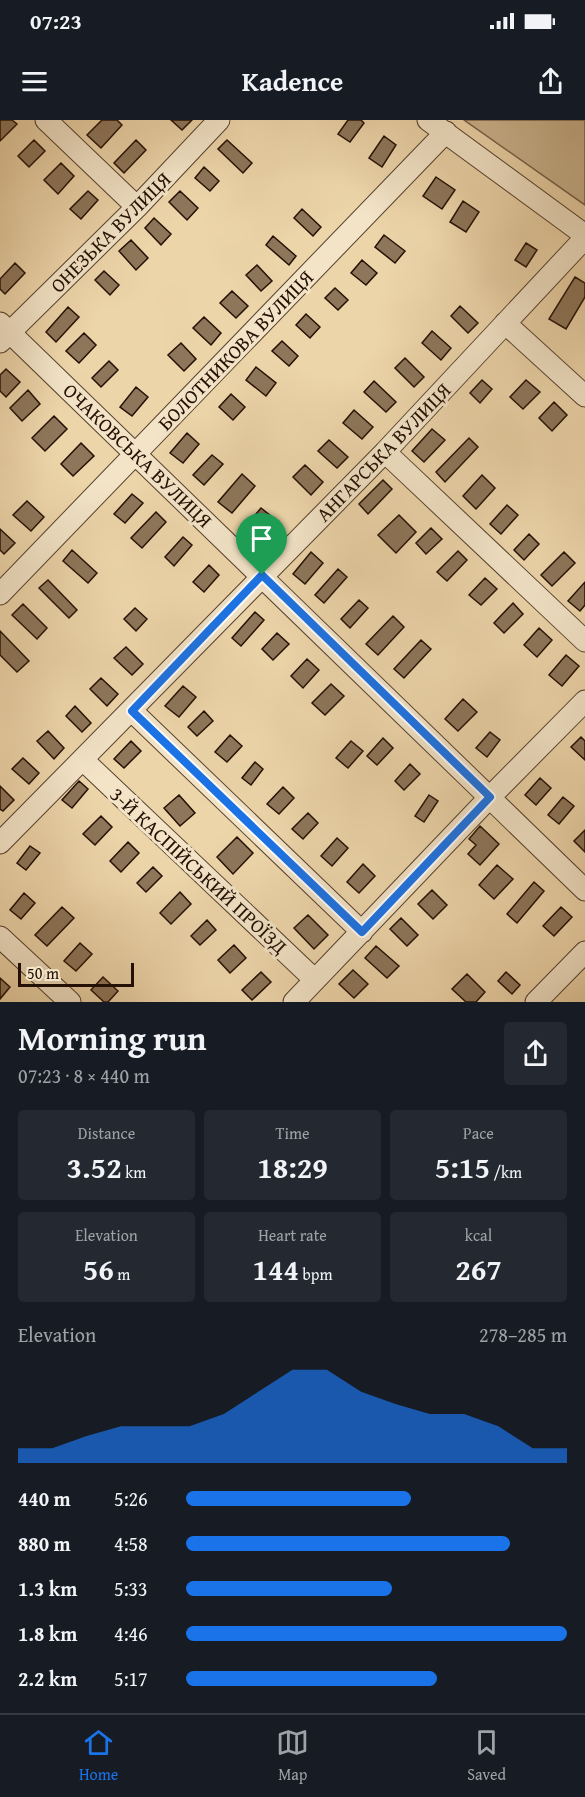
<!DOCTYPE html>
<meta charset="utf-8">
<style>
:root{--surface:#171b24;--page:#242831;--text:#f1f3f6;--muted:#9ea1a6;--line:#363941;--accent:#1a73e8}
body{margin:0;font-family:"Gentium Book Plus",serif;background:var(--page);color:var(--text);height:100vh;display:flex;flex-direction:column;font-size:22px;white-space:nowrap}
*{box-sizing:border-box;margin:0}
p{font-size:20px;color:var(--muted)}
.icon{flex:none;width:33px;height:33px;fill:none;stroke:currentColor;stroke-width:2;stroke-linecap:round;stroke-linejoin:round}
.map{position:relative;height:882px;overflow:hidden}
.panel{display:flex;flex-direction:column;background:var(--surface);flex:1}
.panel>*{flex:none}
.scale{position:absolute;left:18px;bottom:15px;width:116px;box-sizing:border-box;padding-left:6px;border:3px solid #241004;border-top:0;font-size:16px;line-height:21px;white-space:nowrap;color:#241004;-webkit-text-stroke:4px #f3e4c8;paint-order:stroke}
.pin{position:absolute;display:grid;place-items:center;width:51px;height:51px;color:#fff;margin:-62px -26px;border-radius:50% 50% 50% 0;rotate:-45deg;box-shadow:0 0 6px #0007}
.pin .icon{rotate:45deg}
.round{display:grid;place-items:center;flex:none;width:63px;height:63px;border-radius:6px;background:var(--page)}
.summary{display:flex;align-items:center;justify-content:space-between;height:102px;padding:0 18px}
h1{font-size:33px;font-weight:800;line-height:45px}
.stats{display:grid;grid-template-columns:repeat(3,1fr);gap:9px;height:102px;padding:6px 18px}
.stats div{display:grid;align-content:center;border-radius:6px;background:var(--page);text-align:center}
.stats b{font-size:30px;font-weight:800}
.stats small{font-size:16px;font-weight:400}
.stats p{font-size:16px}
.chart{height:168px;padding:12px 18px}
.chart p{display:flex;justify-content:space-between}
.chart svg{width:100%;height:108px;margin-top:6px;fill:var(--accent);opacity:.7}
ul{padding:0 18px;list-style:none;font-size:20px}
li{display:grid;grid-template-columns:96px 72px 1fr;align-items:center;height:45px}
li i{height:15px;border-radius:8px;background:var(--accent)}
.status{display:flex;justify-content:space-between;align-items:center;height:42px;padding:0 30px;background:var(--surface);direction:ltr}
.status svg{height:16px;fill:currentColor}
header{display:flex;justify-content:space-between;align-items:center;height:78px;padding:0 18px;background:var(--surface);font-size:27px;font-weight:800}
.tabs{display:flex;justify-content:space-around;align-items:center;height:84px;border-top:2px solid var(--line);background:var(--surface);font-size:16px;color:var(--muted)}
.tabs a{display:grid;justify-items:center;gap:3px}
.tabs .selected{color:var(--accent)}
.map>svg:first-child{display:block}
</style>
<div class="status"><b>07:23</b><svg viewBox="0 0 49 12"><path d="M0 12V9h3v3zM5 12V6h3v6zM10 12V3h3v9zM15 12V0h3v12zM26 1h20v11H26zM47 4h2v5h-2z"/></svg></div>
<header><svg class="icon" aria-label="menu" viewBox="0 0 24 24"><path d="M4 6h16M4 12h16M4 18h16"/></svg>Kadence<svg class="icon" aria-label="share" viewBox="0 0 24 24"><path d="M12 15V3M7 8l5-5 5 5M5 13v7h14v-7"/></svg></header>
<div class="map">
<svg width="585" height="882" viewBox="0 0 585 882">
<rect width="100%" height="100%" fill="#edd5aa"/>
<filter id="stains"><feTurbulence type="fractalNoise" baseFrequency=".00333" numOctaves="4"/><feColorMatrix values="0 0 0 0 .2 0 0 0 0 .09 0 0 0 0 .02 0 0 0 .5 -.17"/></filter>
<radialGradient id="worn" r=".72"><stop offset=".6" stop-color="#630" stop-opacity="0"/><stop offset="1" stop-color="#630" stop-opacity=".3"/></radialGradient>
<path fill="#cbb48e" stroke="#786249" stroke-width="1.5" d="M 464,0 L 585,0 L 585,85 Z"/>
<path fill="#8d765a" stroke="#241004" stroke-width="1.5" d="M 0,0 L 12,0 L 17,4 L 0,21 Z
M 102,0 L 117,0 L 122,5 L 101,28 L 87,15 Z
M 171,0 L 192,0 L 182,10 Z
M 348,0 L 361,0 L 364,3 L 350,22 L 338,14 Z
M 384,16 L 396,25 L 382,47 L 369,38 Z
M 34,20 L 45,31 L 29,47 L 18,36 Z
M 136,20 L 146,30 L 124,53 L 114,43 Z
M 227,20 L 252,43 L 243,53 L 218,29 Z
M 61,43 L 74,56 L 58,74 L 44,60 Z
M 204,47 L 219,61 L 210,71 L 195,58 Z
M 436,57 L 455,70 L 442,89 L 423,76 Z
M 88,71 L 98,80 L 81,99 L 70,89 Z
M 180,71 L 198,88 L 187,100 L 169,82 Z
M 463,81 L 479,92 L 466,112 L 450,102 Z
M 302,89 L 321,107 L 313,116 L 294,98 Z
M 154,98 L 171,114 L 161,125 L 145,108 Z
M 384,115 L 405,131 L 395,143 L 375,127 Z
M 273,116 L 296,136 L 289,145 L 266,125 Z
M 131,120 L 148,138 L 136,150 L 119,131 Z
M 526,123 L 537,130 L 526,147 L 515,140 Z
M 362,140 L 377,153 L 366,165 L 351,153 Z
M 15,143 L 25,153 L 5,174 L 0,169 L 0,159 Z
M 257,145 L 272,161 L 261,171 L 246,155 Z
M 104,151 L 119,165 L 110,175 L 95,160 Z
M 575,157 L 585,163 L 585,177 L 566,209 L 549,199 Z
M 335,168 L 348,180 L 338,190 L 325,178 Z
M 232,171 L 248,186 L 236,198 L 220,183 Z
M 460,186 L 478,203 L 468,213 L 451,196 Z
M 68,187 L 79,197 L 56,222 L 46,212 Z
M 306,194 L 320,207 L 310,218 L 296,205 Z
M 204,197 L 221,213 L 211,225 L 193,208 Z
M 432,211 L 451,228 L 441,240 L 422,223 Z
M 84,213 L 96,225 L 79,243 L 66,231 Z
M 282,221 L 298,236 L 289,246 L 272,231 Z
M 181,223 L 196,239 L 184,251 L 168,235 Z
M 405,238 L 424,257 L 414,267 L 395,248 Z
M 109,241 L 118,250 L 101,267 L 92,258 Z
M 256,247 L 276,263 L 266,276 L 246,260 Z
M 6,249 L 20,262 L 6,277 L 0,271 L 0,255 Z
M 482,260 L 492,269 L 480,283 L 470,273 Z
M 526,260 L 540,272 L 523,289 L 510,277 Z
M 374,261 L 396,282 L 386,292 L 364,272 Z
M 136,267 L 148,277 L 132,296 L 120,287 Z
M 28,270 L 40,284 L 22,301 L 10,288 Z
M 231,274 L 245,287 L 233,300 L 219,287 Z
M 554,282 L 567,295 L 552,311 L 539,298 Z
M 354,290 L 373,307 L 362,319 L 343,303 Z
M 54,296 L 67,309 L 45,331 L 32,318 Z
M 432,309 L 445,320 L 424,342 L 412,331 Z
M 187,313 L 199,324 L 183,343 L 170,333 Z
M 469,318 L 478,327 L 445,362 L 436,352 Z
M 329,320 L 348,337 L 337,348 L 318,331 Z
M 81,323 L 94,336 L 73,356 L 61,344 Z
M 212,335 L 223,344 L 204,365 L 193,355 Z
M 305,345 L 323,362 L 311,375 L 293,357 Z
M 242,354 L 255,366 L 232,393 L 218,382 Z
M 482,355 L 495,368 L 476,389 L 463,376 Z
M 383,360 L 392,369 L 368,394 L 359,384 Z
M 132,374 L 143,383 L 125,403 L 114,394 Z
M 27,381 L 44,397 L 31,411 L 13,395 Z
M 507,385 L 518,395 L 501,414 L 490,404 Z
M 261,388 L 271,396 L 255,415 L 245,407 Z
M 156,392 L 166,402 L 142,428 L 131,418 Z
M 399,395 L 416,412 L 396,433 L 378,415 Z
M 431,408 L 442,419 L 426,434 L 416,423 Z
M 0,409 L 15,423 L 4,434 L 0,430 Z
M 529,414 L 539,424 L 524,440 L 514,430 Z
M 183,417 L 192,425 L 174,446 L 165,437 Z
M 72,430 L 97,453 L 88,463 L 63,441 Z
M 458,431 L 467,440 L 447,461 L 437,452 Z
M 311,432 L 323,443 L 305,464 L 293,454 Z
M 564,432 L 575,443 L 552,466 L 541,455 Z
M 209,445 L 219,455 L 204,472 L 193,462 Z
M 338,449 L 347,457 L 324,483 L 315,475 Z
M 485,458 L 497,469 L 481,485 L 469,475 Z
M 48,460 L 77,490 L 69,498 L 39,468 Z
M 585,462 L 585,485 L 580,491 L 568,481 Z
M 359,480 L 368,488 L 350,508 L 341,499 Z
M 513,483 L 523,494 L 504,513 L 494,503 Z
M 23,484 L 47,508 L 37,519 L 12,495 Z
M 135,488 L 147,499 L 136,511 L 124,499 Z
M 255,492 L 264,500 L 241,526 L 232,518 Z
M 393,496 L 404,507 L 378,535 L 366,524 Z
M 539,508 L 552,520 L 537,537 L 524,525 Z
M 0,511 L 29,541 L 17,552 L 0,535 Z
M 277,513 L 289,524 L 273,540 L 262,529 Z
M 421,520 L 431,529 L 404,558 L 394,549 Z
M 126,527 L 143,544 L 132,555 L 114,538 Z
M 566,535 L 579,546 L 562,566 L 549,555 Z
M 307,539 L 319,550 L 303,568 L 291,556 Z
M 101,558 L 118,574 L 107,586 L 90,569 Z
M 331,564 L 344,576 L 325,595 L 312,583 Z
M 183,566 L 196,577 L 179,597 L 165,586 Z
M 463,579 L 477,592 L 458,611 L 445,599 Z
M 75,586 L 91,603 L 82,612 L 66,596 Z
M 204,591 L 213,601 L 197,616 L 188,607 Z
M 48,611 L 64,628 L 54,639 L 37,621 Z
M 490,612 L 500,620 L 487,637 L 476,628 Z
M 230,615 L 242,626 L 227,642 L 215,632 Z
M 581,617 L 585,621 L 585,640 L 571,627 Z
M 383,618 L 393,628 L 377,645 L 367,636 Z
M 131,621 L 141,631 L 124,648 L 114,639 Z
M 351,621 L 363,631 L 348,648 L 336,638 Z
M 23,638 L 39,653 L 29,664 L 12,649 Z
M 255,642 L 263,649 L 251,665 L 242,658 Z
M 410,644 L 420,654 L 404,670 L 395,661 Z
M 540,658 L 551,668 L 536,685 L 525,675 Z
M 79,661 L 88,669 L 72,688 L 62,680 Z
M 0,666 L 14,680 L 3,691 L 0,689 Z
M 283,667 L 294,678 L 279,694 L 267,684 Z
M 179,675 L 195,693 L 180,706 L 164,688 Z
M 429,675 L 438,681 L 424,702 L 415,696 Z
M 563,677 L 574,686 L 559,704 L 548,695 Z
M 308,693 L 318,703 L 303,719 L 292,709 Z
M 101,696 L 112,707 L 95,725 L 83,714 Z
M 480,706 L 499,724 L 480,745 L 468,734 L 476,725 L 469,719 Z
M 585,710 L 585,732 L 574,721 Z
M 237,717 L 253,733 L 233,754 L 217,737 Z
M 337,718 L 348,728 L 332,746 L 321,736 Z
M 128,722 L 139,733 L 121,752 L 110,741 Z
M 30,726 L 40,733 L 26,750 L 17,743 Z
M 363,744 L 375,756 L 359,773 L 347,762 Z
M 497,745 L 513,759 L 494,779 L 479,765 Z
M 153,747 L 162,756 L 146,772 L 137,763 Z
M 534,762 L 544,771 L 517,803 L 507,794 Z
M 432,770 L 447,785 L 433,799 L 418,784 Z
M 180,772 L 191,784 L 171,804 L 160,793 Z
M 24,773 L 35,783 L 21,799 L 10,790 Z
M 62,787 L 74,798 L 47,826 L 35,815 Z
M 561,787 L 572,797 L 554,816 L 543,806 Z
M 308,795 L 328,815 L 314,829 L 294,808 Z
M 401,798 L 418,815 L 407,826 L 390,809 Z
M 207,800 L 216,810 L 200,825 L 191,816 Z
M 80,823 L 92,834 L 76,851 L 64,841 Z
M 234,825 L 246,838 L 230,853 L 218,840 Z
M 376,826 L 399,846 L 387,858 L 365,838 Z
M 353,850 L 368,864 L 354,878 L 339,864 Z
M 261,852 L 271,862 L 252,880 L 242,870 Z
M 506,852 L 520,865 L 512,874 L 498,861 Z
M 467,854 L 485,872 L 476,882 L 466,882 L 452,869 Z
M 103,857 L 118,871 L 108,882 L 104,882 L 91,870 Z
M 0,858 L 10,867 L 0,879 Z"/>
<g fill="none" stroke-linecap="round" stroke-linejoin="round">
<g stroke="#56412e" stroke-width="23">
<path id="minor" d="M 46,0 L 137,87
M 428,0 L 585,115
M 0,203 L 585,770
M 505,203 L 585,276
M 0,222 L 137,87 L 219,0
M 385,332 L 585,521
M 0,474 L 446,12
M 132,591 L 362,812
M 83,640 L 315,860
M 0,723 L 385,332 L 585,118
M 0,817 L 70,882
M 294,882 L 490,677 L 585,581
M 536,882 L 585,832"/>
</g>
<use href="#minor" stroke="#f3e4c8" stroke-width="21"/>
</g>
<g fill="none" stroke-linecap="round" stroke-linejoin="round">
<g stroke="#fff" stroke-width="12">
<path id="route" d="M 262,455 L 490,677 L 362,812 L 132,591 Z"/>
</g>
<use href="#route" stroke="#1a73e8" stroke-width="8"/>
</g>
<g text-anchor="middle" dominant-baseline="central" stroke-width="6" stroke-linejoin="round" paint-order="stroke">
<g font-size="20" fill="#241004" stroke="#f3e4c8">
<text transform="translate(110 112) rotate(-45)">ОНЕЗЬКА ВУЛИЦЯ</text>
<text transform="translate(235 230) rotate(-46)">БОЛОТНИКОВА ВУЛИЦЯ</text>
<text transform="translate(383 332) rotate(-46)">АНГАРСЬКА ВУЛИЦЯ</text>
<text transform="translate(138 335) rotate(44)">ОЧАКОВСЬКА ВУЛИЦЯ</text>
<text transform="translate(199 750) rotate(43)">3-Й КАСПІЙСЬКИЙ ПРОЇЗД</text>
</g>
</g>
<rect width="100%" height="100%" filter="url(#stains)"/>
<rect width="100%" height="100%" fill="url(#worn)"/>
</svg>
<div class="scale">50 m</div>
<div class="pin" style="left:262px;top:455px;background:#1e9e55"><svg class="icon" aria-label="arrive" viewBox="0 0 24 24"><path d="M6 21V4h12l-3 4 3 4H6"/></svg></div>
</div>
<section class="panel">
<div class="summary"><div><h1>Morning run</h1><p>07:23 · 8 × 440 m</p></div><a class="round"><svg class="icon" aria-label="share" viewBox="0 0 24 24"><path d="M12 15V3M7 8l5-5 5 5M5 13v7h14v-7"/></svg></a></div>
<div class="stats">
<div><p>Distance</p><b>3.52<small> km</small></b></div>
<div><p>Time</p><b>18:29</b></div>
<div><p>Pace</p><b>5:15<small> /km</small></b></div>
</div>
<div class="stats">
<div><p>Elevation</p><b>56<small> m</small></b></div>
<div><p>Heart rate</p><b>144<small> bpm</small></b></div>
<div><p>kcal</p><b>267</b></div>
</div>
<div class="chart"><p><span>Elevation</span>278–285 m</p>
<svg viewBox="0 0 160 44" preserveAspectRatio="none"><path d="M0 44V38L10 38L20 33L30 29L40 29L50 29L60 24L70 15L80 6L90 6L100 15L110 20L120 24L130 24L140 29L150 38L160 38V44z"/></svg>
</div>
<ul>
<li><b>440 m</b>5:26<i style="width:59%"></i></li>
<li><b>880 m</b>4:58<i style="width:85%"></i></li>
<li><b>1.3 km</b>5:33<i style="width:54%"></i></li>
<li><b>1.8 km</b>4:46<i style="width:100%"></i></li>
<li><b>2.2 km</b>5:17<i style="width:66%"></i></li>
</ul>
</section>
<nav class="tabs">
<a class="selected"><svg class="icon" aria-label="home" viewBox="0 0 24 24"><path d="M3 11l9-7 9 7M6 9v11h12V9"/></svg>Home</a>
<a><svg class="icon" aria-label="map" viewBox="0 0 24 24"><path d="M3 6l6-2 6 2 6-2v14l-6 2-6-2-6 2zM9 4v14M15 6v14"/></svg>Map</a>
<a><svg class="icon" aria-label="saved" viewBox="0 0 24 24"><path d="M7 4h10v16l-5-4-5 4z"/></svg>Saved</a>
</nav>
